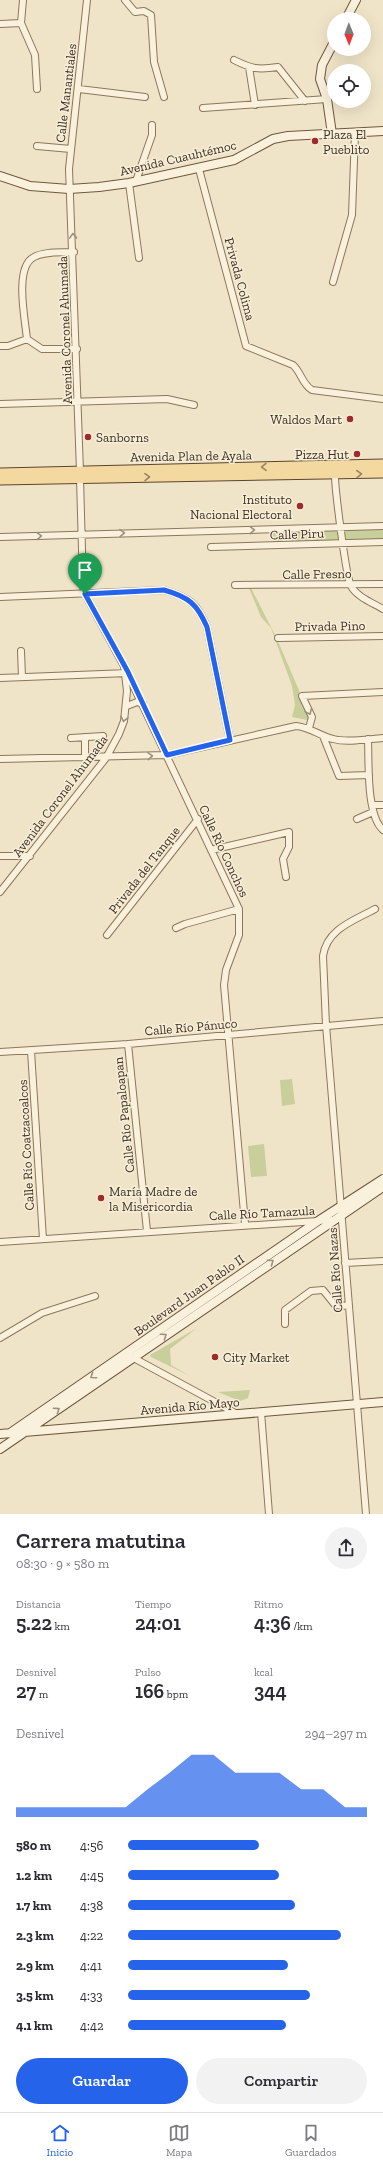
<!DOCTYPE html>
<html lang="es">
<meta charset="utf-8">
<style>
:root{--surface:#fff;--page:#f2f2f3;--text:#2b2b33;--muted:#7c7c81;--line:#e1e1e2;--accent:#2563eb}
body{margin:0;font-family:"Zilla Slab",serif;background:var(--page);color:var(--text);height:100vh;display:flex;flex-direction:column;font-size:15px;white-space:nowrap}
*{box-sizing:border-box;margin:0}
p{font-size:13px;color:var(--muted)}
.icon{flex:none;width:22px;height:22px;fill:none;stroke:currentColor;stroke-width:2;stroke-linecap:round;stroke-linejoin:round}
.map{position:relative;height:1514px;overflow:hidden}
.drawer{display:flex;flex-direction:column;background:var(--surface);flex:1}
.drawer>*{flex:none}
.needle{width:26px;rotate:179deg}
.tools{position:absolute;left:327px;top:12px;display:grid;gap:8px}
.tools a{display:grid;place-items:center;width:44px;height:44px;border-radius:50%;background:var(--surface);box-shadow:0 4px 16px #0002;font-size:20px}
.pin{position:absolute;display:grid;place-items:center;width:34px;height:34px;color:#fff;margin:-41px -17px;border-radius:50% 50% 50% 0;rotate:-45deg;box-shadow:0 0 4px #0007}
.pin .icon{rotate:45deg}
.round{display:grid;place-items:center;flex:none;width:42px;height:42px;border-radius:21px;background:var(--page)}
.summary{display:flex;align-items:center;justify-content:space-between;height:68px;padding:0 16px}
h1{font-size:22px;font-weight:600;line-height:30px}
.metrics{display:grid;grid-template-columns:repeat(3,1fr);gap:6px;height:68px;padding:4px 16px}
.metrics div{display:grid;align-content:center}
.metrics b{font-size:20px;font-weight:600}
.metrics small{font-size:11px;font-weight:400}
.metrics p{font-size:11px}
.chart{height:112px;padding:8px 16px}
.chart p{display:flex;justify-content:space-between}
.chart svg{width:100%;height:72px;margin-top:4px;fill:var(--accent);opacity:.7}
.cta{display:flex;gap:8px;margin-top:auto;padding:8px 16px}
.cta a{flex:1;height:46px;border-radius:24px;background:var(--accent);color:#fff;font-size:16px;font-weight:600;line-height:46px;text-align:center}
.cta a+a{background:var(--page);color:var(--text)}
ul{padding:0 16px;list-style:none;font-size:13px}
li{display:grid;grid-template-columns:64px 48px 1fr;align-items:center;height:30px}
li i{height:10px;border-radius:5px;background:var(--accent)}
.dock{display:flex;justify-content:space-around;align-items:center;height:56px;border-top:1px solid var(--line);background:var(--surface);font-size:11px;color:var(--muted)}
.dock a{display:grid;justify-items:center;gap:2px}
.dock .on{color:var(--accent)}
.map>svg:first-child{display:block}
</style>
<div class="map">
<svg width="383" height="1514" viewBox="0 0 383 1514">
<rect width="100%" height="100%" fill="#f0e4c8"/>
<path fill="#c9cf9b" d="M 383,526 L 383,542 L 273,545 L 273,530 Z
M 250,586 L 277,639 L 311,718 L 307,720 L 292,717 L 295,705 L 292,686 L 271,628 L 261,617 L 249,588 Z
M 292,1079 L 295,1104 L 282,1106 L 280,1080 Z
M 264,1144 L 267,1176 L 251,1177 L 248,1146 Z
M 197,1328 L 170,1349 L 171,1365 L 190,1376 L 151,1357 L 150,1355 Z
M 250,1390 L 248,1398 L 240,1401 L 218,1392 Z"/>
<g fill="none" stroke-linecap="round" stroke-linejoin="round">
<g stroke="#8d765c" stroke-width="8">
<path id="street" d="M 23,0 L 21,23 L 35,55 L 37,89
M 125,0 L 135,12 L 144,11 L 151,15 L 154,62 L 164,97
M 0,24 L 21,23
M 234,60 C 252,69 258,70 278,67 L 305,101
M 249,67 L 255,105
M 79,89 L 145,97
M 203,108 L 327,99
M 37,146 L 71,149
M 199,169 L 246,346 L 293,365 C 301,372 302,384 312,390 L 383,399
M 136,181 L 152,135 L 152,125
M 129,183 L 139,258
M 333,282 L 352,215 L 355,133
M 27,339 C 25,319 14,267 34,257 C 45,251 61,253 74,252
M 27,339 L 42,349 L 77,349
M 0,346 L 8,346 L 27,339
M 0,404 L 167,399 L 194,405
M 80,471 L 69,169 L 87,0
M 335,471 C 334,484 346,577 351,586 C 357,597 373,603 383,609
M 0,537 L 383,526
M 211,547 L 383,542
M 235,585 L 383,584
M 0,597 L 164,590 C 189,597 197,603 207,627 L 230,740
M 278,638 L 383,636
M 21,651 L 22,677
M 124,666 L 239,909 L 239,935 L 226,970 L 224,985 L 245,1224
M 0,678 L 128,673
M 127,706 L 137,702 L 143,704
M 309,728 L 312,717 L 302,696 L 383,692
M 323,736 L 339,776 L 369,775
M 85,737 L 85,758
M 71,738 L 103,736
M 368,739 C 369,761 366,815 383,830
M 0,759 L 167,755 L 296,726 C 310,727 320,736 333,739 C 348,743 368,739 383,738
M 372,805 L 383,805
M 357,819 L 373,812
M 211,850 L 289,832 L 289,847 L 283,859 L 286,877
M 0,856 L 30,856
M 0,892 L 106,758 L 119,734 L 124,721 L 127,691 L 124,666 L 85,594 L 83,586 L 80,478
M 176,928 L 185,924 L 239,909
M 107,935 L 198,819
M 128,1044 L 147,1231
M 31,1051 L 43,1239
M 0,1052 L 128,1044 L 383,1021
M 0,1242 L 333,1220
M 345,1263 L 383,1261
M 285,1324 L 285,1310 L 311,1291 L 323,1290 L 335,1305 L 349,1306
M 0,1338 L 42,1313 L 95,1296
M 130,1356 L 237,1414
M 261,1412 L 269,1514
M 366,1514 L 326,1025 L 323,956 C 327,929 353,921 375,909"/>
</g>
<g stroke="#6f573f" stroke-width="10">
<path id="secondary" d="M 346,19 L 356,0
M 332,134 L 327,99 L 320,79 L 322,65 L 334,42
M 0,176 L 30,186 L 69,189 L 99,187 L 129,183 L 234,160 L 273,139 L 288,136 L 383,131
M 10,1433 L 318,1221 L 383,1179
M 0,1434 L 383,1402
M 0,1449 L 383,1187"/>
</g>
<g stroke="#5b4430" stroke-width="11">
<path id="primary" d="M 0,473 L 383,464
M 0,480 L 383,473"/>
</g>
<use href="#street" stroke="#faf1dc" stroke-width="6"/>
<use href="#secondary" stroke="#faf1dc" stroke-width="8"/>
<use href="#primary" stroke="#f3d9a0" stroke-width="9"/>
</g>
<defs><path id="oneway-chevron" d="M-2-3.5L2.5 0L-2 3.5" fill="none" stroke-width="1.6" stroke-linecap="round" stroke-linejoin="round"/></defs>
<g stroke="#9c907e">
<use href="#oneway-chevron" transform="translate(73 236) rotate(-92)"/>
<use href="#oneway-chevron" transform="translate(252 530) rotate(-1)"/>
<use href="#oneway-chevron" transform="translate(122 533) rotate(-1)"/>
<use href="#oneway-chevron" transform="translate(39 536) rotate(-2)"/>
<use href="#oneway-chevron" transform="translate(309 712) rotate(66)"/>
<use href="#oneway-chevron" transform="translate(124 719) rotate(103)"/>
<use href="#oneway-chevron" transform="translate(150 756) rotate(-3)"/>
<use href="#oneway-chevron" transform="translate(271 1262) rotate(-35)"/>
<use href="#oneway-chevron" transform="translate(164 1336) rotate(-35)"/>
<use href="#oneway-chevron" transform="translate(93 1376) rotate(145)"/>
<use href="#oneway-chevron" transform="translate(57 1410) rotate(-34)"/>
</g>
<g stroke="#988460">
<use href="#oneway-chevron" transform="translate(264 467) rotate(179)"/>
<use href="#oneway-chevron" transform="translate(359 474) rotate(-2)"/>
<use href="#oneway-chevron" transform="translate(147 477) rotate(-1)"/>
</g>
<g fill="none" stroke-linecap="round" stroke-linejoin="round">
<g stroke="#fff" stroke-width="8">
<path id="route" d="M 164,590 C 189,597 197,604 207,627 L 230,740 L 167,755 L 128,672 L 85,594 Z"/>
</g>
<use href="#route" stroke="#2563eb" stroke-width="5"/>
</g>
<g fill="#9e2a2b" stroke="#f7eed8" stroke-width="1.5">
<circle cx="315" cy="141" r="4"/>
<circle cx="350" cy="419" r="4"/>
<circle cx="88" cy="437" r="4"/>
<circle cx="357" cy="454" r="4"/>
<circle cx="300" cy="506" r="4"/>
<circle cx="101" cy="1198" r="4"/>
<circle cx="215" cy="1357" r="4"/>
</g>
<g text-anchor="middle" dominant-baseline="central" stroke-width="3" stroke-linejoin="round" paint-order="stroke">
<g font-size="13" fill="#3d2e20" stroke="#f7eed8">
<text transform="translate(66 93) rotate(-83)">Calle Manantiales</text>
<text transform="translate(178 158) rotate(-13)">Avenida Cuauhtémoc</text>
<text transform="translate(240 279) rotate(75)">Privada Colima</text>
<text transform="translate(65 330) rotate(-92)">Avenida Coronel Ahumada</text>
<text transform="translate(191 456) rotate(-1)">Avenida Plan de Ayala</text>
<text transform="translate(297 534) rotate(-2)">Calle Piru</text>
<text transform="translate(317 574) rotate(-1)">Calle Fresno</text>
<text transform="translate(330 626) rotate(-1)">Privada Pino</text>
<text transform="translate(60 796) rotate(-53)">Avenida Coronel Ahumada</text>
<text transform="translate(224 851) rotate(65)">Calle Río Conchos</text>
<text transform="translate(144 870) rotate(-52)">Privada del Tanque</text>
<text transform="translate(191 1027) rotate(-5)">Calle Río Pánuco</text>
<text transform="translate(124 1115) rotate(-96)">Calle Río Papaloapan</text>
<text transform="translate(26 1145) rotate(-93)">Calle Río Coatzacoalcos</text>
<text transform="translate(262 1213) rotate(-3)">Calle Río Tamazula</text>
<text transform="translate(335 1270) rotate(-94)">Calle Río Nazas</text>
<text transform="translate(189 1295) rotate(-35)">Boulevard Juan Pablo II</text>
<text transform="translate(190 1406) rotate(-5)">Avenida Río Mayo</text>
</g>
<g font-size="13" fill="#3d2e20" stroke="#f7eed8" text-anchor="start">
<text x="323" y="134">Plaza El<tspan x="323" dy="15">Pueblito</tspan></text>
<text x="342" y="419" text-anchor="end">Waldos Mart</text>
<text x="96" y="437">Sanborns</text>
<text x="349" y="454" text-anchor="end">Pizza Hut</text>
<text x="292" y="499" text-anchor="end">Instituto<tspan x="292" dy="15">Nacional Electoral</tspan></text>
<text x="109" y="1191">María Madre de<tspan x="109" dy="15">la Misericordia</tspan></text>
<text x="223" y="1357">City Market</text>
</g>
</g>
</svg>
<div class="tools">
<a><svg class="needle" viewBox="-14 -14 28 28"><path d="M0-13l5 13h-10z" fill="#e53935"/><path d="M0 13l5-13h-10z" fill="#7c7c81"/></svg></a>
<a><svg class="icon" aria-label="locate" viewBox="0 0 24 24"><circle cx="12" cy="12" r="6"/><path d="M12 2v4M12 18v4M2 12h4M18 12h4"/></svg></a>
</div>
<div class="pin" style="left:85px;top:594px;background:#1e9e55"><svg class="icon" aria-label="arrive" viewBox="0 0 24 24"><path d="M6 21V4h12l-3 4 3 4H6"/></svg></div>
</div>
<section class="drawer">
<div class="summary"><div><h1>Carrera matutina</h1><p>08:30 · 9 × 580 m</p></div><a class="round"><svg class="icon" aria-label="share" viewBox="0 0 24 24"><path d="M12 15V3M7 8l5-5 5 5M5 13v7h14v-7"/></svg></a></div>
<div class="metrics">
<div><p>Distancia</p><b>5.22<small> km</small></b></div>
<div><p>Tiempo</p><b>24:01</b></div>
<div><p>Ritmo</p><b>4:36<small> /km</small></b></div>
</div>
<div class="metrics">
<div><p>Desnivel</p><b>27<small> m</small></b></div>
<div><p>Pulso</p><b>166<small> bpm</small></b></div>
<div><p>kcal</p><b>344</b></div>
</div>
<div class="chart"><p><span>Desnivel</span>294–297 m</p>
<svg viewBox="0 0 160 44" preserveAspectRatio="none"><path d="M0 44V38L10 38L20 38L30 38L40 38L50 38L60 27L70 17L80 6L90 6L100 17L110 17L120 17L130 27L140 27L150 38L160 38V44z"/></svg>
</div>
<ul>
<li><b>580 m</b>4:56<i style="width:55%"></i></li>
<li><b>1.2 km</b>4:45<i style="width:63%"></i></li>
<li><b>1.7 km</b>4:38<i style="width:70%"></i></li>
<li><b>2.3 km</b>4:22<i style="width:89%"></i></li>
<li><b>2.9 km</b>4:41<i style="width:67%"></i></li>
<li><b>3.5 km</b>4:33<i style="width:76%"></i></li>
<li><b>4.1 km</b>4:42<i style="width:66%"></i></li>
</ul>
<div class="cta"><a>Guardar</a><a>Compartir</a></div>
</section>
<nav class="dock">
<a class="on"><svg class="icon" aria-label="home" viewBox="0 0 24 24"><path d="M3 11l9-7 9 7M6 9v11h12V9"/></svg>Inicio</a>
<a><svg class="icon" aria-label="map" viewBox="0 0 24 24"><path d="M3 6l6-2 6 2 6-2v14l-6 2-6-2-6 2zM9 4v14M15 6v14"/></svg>Mapa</a>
<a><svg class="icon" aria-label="saved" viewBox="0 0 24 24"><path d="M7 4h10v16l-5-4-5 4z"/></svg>Guardados</a>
</nav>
